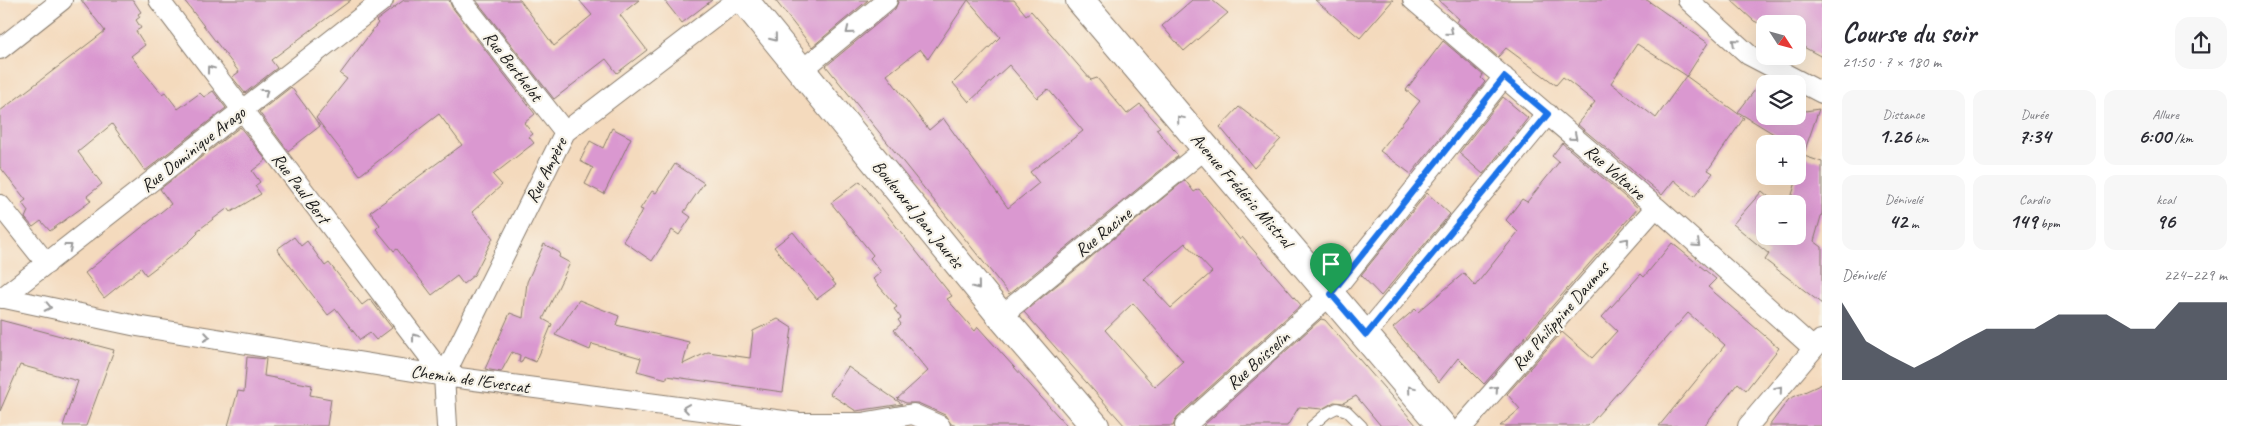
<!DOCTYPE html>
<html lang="fr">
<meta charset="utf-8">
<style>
:root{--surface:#fff;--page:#f7f7f7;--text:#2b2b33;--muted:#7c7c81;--accent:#111827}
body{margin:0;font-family:Caveat,sans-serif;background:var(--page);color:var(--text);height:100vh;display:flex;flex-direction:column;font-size:19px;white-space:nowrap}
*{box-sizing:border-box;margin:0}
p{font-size:16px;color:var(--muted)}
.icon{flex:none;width:28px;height:28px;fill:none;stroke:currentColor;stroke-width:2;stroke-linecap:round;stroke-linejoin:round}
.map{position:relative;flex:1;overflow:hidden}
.details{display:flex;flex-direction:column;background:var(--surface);width:425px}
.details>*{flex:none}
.needle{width:32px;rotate:126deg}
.tools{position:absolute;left:1756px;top:15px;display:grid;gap:10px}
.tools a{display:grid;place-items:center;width:50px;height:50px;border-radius:10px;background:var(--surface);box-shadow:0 5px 20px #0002;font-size:25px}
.pin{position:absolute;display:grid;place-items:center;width:42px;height:42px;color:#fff;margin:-51px -21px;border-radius:50% 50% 50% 0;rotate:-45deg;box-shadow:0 0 5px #0007}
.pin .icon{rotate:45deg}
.round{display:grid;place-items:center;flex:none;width:52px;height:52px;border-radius:15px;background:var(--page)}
.headline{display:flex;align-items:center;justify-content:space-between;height:85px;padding:0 20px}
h1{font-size:28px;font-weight:700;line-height:38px}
.figures{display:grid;grid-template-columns:repeat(3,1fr);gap:8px;height:85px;padding:5px 20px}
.figures div{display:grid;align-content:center;border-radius:12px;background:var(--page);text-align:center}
.figures b{font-size:21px;font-weight:700}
.figures small{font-size:14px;font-weight:400}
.figures p{font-size:14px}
.chart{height:140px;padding:10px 20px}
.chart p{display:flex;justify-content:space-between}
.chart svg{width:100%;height:90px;margin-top:5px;fill:var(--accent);opacity:.7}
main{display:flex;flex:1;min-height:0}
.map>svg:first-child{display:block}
</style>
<main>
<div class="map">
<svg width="1822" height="426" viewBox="0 0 1822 426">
<rect width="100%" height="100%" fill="#f7f3e8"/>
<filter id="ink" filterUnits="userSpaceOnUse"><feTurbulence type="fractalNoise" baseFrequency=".02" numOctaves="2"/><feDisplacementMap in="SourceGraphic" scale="10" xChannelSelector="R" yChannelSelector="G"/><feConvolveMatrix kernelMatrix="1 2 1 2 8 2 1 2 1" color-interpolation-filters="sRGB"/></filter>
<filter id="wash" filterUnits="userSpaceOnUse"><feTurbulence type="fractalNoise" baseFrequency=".0096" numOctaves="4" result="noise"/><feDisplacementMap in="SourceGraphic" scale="20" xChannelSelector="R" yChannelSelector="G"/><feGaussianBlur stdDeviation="1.12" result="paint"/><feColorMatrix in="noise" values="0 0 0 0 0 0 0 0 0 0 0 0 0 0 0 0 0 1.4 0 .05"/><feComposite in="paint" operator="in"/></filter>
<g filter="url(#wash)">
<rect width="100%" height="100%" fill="#f4dabd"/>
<g id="blocks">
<path fill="#da98d0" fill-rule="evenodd" d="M 81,0 L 133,0 L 141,12 L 138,14 L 140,17 L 136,20 L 141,28 L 136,31 L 145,45 L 131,56 L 162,94 L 165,92 L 178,109 L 200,93 L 204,97 L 213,91 L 226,108 L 145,171 L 112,124 L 78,152 L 102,184 L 87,196 L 91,201 L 50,231 L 41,221 L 33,227 L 25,218 L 28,211 L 22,203 L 26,200 L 0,167 L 0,111 L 105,31 Z
M 184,0 L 351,0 L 271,60 L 277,68 L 245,93 L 232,77 L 239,72 Z
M 404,0 L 449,0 L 452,7 L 535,114 L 524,123 L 533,134 L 529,137 L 534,143 L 493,175 L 502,185 L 472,212 L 493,238 L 474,275 L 463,284 L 457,276 L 432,295 L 397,249 L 394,251 L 376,229 L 380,225 L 370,212 L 462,145 L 439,114 L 360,175 L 316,118 L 347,79 L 340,74 L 378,23 L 376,21 Z
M 476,0 L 520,0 L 554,46 L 592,15 L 579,0 L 639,0 L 620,15 L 647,50 L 617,73 L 606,59 L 554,99 Z
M 664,0 L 712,0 L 682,23 Z
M 775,0 L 868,0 L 812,47 Z
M 899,0 L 1014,0 L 1026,15 L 1031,11 L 1091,80 L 1097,78 L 1127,114 L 1140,104 L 1160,127 L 1156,129 L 1178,156 L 1009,294 L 826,66 L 895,9 ZM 968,0 L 1000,37 L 953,83 L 969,102 L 1009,65 L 1037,98 L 1048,89 L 1083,131 L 1030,172 L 1039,183 L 1008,208 L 943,118 L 929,130 L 887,75 L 920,49 L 928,59 Z
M 1192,0 L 1212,0 L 1228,13 L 1184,51 L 1162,26 Z
M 1315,0 L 1393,0 L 1360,38 Z
M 1438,0 L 1647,0 L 1708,43 L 1687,76 L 1637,44 L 1611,83 L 1656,118 L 1686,76 L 1744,118 L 1708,170 L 1713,173 L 1694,197 L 1674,180 L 1662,195 L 1577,124 L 1595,102 L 1563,77 L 1556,85 L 1506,48 L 1498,57 L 1457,22 L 1459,19 Z
M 1731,0 L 1822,0 L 1822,57 L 1798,44 L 1798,24 L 1765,24 L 1765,26 L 1754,21 Z
M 1443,41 L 1483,75 L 1481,78 L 1485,82 L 1411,174 L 1380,151 L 1420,101 L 1406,90 Z
M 1758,86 L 1765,91 L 1765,116 L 1798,116 L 1798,112 L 1819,109 L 1804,153 L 1798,148 L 1798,144 L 1790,144 L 1738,112 Z
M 291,87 L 320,126 L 288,151 L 259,112 Z
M 1503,97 L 1528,118 L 1483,174 L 1459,153 Z
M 1239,107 L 1281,139 L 1254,168 L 1220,127 Z
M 240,127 L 266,160 L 252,171 L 260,182 L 255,186 L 261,194 L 231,212 L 228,208 L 197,231 L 198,233 L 188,243 L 146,275 L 141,268 L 104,298 L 85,273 L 171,204 L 160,189 Z
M 612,128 L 631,138 L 604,194 L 585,184 L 593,168 L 580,161 L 590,141 L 603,148 Z
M 1562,143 L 1638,208 L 1484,384 L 1458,358 L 1439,382 L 1393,328 L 1415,309 L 1418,312 L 1464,273 L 1475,286 L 1518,232 L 1506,220 L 1522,199 L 1527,202 L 1559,162 L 1552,156 Z
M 1798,154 L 1822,162 L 1822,213 L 1814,241 L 1822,247 L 1822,304 L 1765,260 L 1769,254 L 1733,224 L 1762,191 L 1777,204 L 1765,204 L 1765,236 L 1798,236 L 1798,204 L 1789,204 L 1798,176 Z
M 675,164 L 704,183 L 684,212 L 691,217 L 679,235 L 672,230 L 652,261 L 623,241 L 643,210 L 640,209 L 652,191 L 656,193 Z
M 1185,180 L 1194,192 L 1199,189 L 1240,240 L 1242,237 L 1301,305 L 1177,417 L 1173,426 L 1125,426 L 1024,312 ZM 1185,243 L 1212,272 L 1171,308 L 1144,279 ZM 1133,303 L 1183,361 L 1155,387 L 1105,330 Z
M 860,181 L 952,296 L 947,299 L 975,331 L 978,327 L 1067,426 L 957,426 L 951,424 L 945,415 L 918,403 L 906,403 L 897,399 L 928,371 L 894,330 L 901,324 L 898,320 L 901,318 L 894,309 L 897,307 L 873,279 L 881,272 L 870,258 L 873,255 L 831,203 Z
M 1427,193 L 1450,214 L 1381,296 L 1361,275 Z
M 793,232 L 836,285 L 817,299 L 774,247 Z
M 294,237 L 301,246 L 307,241 L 325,266 L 329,263 L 362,305 L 370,299 L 392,328 L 376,340 L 370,333 L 360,340 L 336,309 L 328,315 L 277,249 Z
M 1672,243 L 1716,279 L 1708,287 L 1779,348 L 1746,390 L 1738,383 L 1704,426 L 1659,426 L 1725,345 L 1688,313 L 1588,426 L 1500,426 L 1520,409 L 1507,394 L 1562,332 L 1592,358 L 1617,331 L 1602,317 L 1641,274 L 1644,277 Z
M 544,244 L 560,253 L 559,257 L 570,263 L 543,319 L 552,324 L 536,362 L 524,357 L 521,363 L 519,362 L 520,355 L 512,352 L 501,372 L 485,369 L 510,313 L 523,318 L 527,282 Z
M 579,300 L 619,316 L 616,325 L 689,342 L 683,364 L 708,352 L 750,358 L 753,331 L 778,319 L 792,328 L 783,392 L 667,376 L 667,379 L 637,371 L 641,358 L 592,344 L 590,350 L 555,335 Z
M 1321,319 L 1325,320 L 1417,426 L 1381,426 L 1356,396 L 1343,403 L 1334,402 L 1322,409 L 1299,407 L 1287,426 L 1203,426 Z
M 0,320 L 114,350 L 86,426 L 63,426 L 78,381 L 20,365 L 0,411 Z
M 247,357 L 266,359 L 264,376 L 312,385 L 310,395 L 331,399 L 327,426 L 228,426 L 238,391 L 244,392 Z
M 848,367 L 902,404 L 856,411 L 830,394 Z
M 1822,384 L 1822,426 L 1769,426 L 1789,399 Z"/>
</g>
</g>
<g filter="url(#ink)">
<use href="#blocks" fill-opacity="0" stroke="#887b6c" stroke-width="1"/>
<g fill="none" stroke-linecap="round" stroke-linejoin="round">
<g stroke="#887b6c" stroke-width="12">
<path id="service" d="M 1312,426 L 1327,413 L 1337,408 L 1347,411 L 1362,426"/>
</g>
<g stroke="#887b6c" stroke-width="22">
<path id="minor" d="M 159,0 L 444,376
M 461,0 L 565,132
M 1413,0 L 1656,207 L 1813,348
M 1688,0 L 1749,55 L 1822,93
M 0,49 L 62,0
M 801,71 L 887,0
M 0,205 L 47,264
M 0,297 L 137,326 L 444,376 L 799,423 L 862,423 L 913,414 L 940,426
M 2,298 L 383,0
M 1001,316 L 1205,149
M 1365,335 L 1548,114
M 447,426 L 444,376 L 565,132 L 737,0
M 1185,426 L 1331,294 L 1504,77
M 1463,426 L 1656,207
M 1748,426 L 1821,340"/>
</g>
<g stroke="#887b6c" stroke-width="30">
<path id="secondary" d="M 744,0 L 1001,316 L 1095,426
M 1080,0 L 1442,426"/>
</g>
<use href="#service" stroke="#fff" stroke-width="10"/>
<use href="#minor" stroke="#fff" stroke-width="20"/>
<use href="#secondary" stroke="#fff" stroke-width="28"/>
</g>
<defs><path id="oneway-chevron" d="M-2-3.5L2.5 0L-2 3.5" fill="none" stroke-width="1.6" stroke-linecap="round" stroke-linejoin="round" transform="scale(1.25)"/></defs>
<g stroke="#999">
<use href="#oneway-chevron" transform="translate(849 31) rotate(141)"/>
<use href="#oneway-chevron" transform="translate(1450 32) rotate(40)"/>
<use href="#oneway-chevron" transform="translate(774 38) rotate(51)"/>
<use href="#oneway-chevron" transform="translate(1735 42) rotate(-138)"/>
<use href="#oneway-chevron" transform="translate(210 69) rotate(-127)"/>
<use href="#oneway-chevron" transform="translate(265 92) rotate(-38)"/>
<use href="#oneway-chevron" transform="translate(1180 119) rotate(-130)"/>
<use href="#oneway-chevron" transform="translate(1574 137) rotate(41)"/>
<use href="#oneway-chevron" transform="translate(1626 241) rotate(-49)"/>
<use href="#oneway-chevron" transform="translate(1697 244) rotate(42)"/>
<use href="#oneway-chevron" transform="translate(69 247) rotate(-38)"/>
<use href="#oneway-chevron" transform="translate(977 286) rotate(51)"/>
<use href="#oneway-chevron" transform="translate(48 307) rotate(12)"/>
<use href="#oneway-chevron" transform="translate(207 337) rotate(9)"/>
<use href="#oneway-chevron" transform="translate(415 337) rotate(-127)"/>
<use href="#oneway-chevron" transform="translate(1411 389) rotate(-130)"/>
<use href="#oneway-chevron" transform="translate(1495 389) rotate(-49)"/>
<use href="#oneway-chevron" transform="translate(1779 389) rotate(-50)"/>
<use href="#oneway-chevron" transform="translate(686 408) rotate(-172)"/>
</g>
</g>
<g fill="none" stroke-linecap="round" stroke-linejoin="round" filter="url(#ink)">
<g stroke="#fff" stroke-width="10">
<path id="route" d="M 1504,77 L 1548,114 L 1366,335 L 1331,294 Z"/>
</g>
<use href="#route" stroke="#1a73e8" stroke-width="6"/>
</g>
<g text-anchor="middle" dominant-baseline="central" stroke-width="4.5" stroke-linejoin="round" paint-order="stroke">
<g font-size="18" fill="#1c1c1c" stroke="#f7f3e8">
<text transform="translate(513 66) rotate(52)">Rue Berthelot</text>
<text transform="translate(193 149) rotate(-38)">Rue Dominique Arago</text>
<text transform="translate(546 170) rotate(-63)">Rue Ampère</text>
<text transform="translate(1615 172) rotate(41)">Rue Voltaire</text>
<text transform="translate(301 188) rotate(53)">Rue Paul Bert</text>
<text transform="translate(1242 190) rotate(49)">Avenue Frédéric Mistral</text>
<text transform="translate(918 214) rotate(51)">Boulevard Jean Jaurès</text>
<text transform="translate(1103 232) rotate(-39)">Rue Racine</text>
<text transform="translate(1560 316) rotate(-49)">Rue Philippine Daumas</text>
<text transform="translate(1258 360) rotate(-42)">Rue Boisselin</text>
<text transform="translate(470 379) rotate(8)">Chemin de l'Evescat</text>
</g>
</g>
</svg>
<div class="tools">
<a><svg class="needle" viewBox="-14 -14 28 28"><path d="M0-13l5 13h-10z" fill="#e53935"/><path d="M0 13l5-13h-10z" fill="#7c7c81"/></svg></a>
<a><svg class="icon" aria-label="layers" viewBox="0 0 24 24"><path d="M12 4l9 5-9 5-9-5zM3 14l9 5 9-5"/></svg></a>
<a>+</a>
<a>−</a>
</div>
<div class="pin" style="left:1331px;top:294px;background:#1e9e55"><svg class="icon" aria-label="arrive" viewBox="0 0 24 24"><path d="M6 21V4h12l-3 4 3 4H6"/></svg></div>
</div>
<section class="details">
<div class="headline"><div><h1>Course du soir</h1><p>21:50 · 7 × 180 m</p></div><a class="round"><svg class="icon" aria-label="share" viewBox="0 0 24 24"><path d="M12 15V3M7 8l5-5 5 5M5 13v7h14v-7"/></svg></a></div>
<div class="figures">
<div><p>Distance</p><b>1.26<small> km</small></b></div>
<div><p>Durée</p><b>7:34</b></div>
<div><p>Allure</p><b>6:00<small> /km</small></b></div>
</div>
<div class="figures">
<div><p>Dénivelé</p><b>42<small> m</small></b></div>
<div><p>Cardio</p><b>149<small> bpm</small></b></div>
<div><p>kcal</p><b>96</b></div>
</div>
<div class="chart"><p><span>Dénivelé</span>224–229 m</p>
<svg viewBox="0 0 160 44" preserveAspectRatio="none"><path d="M0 44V6L10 25L20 32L30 38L40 32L50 25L60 19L70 19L80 19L90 12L100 12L110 12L120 19L130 19L140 6L150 6L160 6V44z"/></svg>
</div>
</section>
</main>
